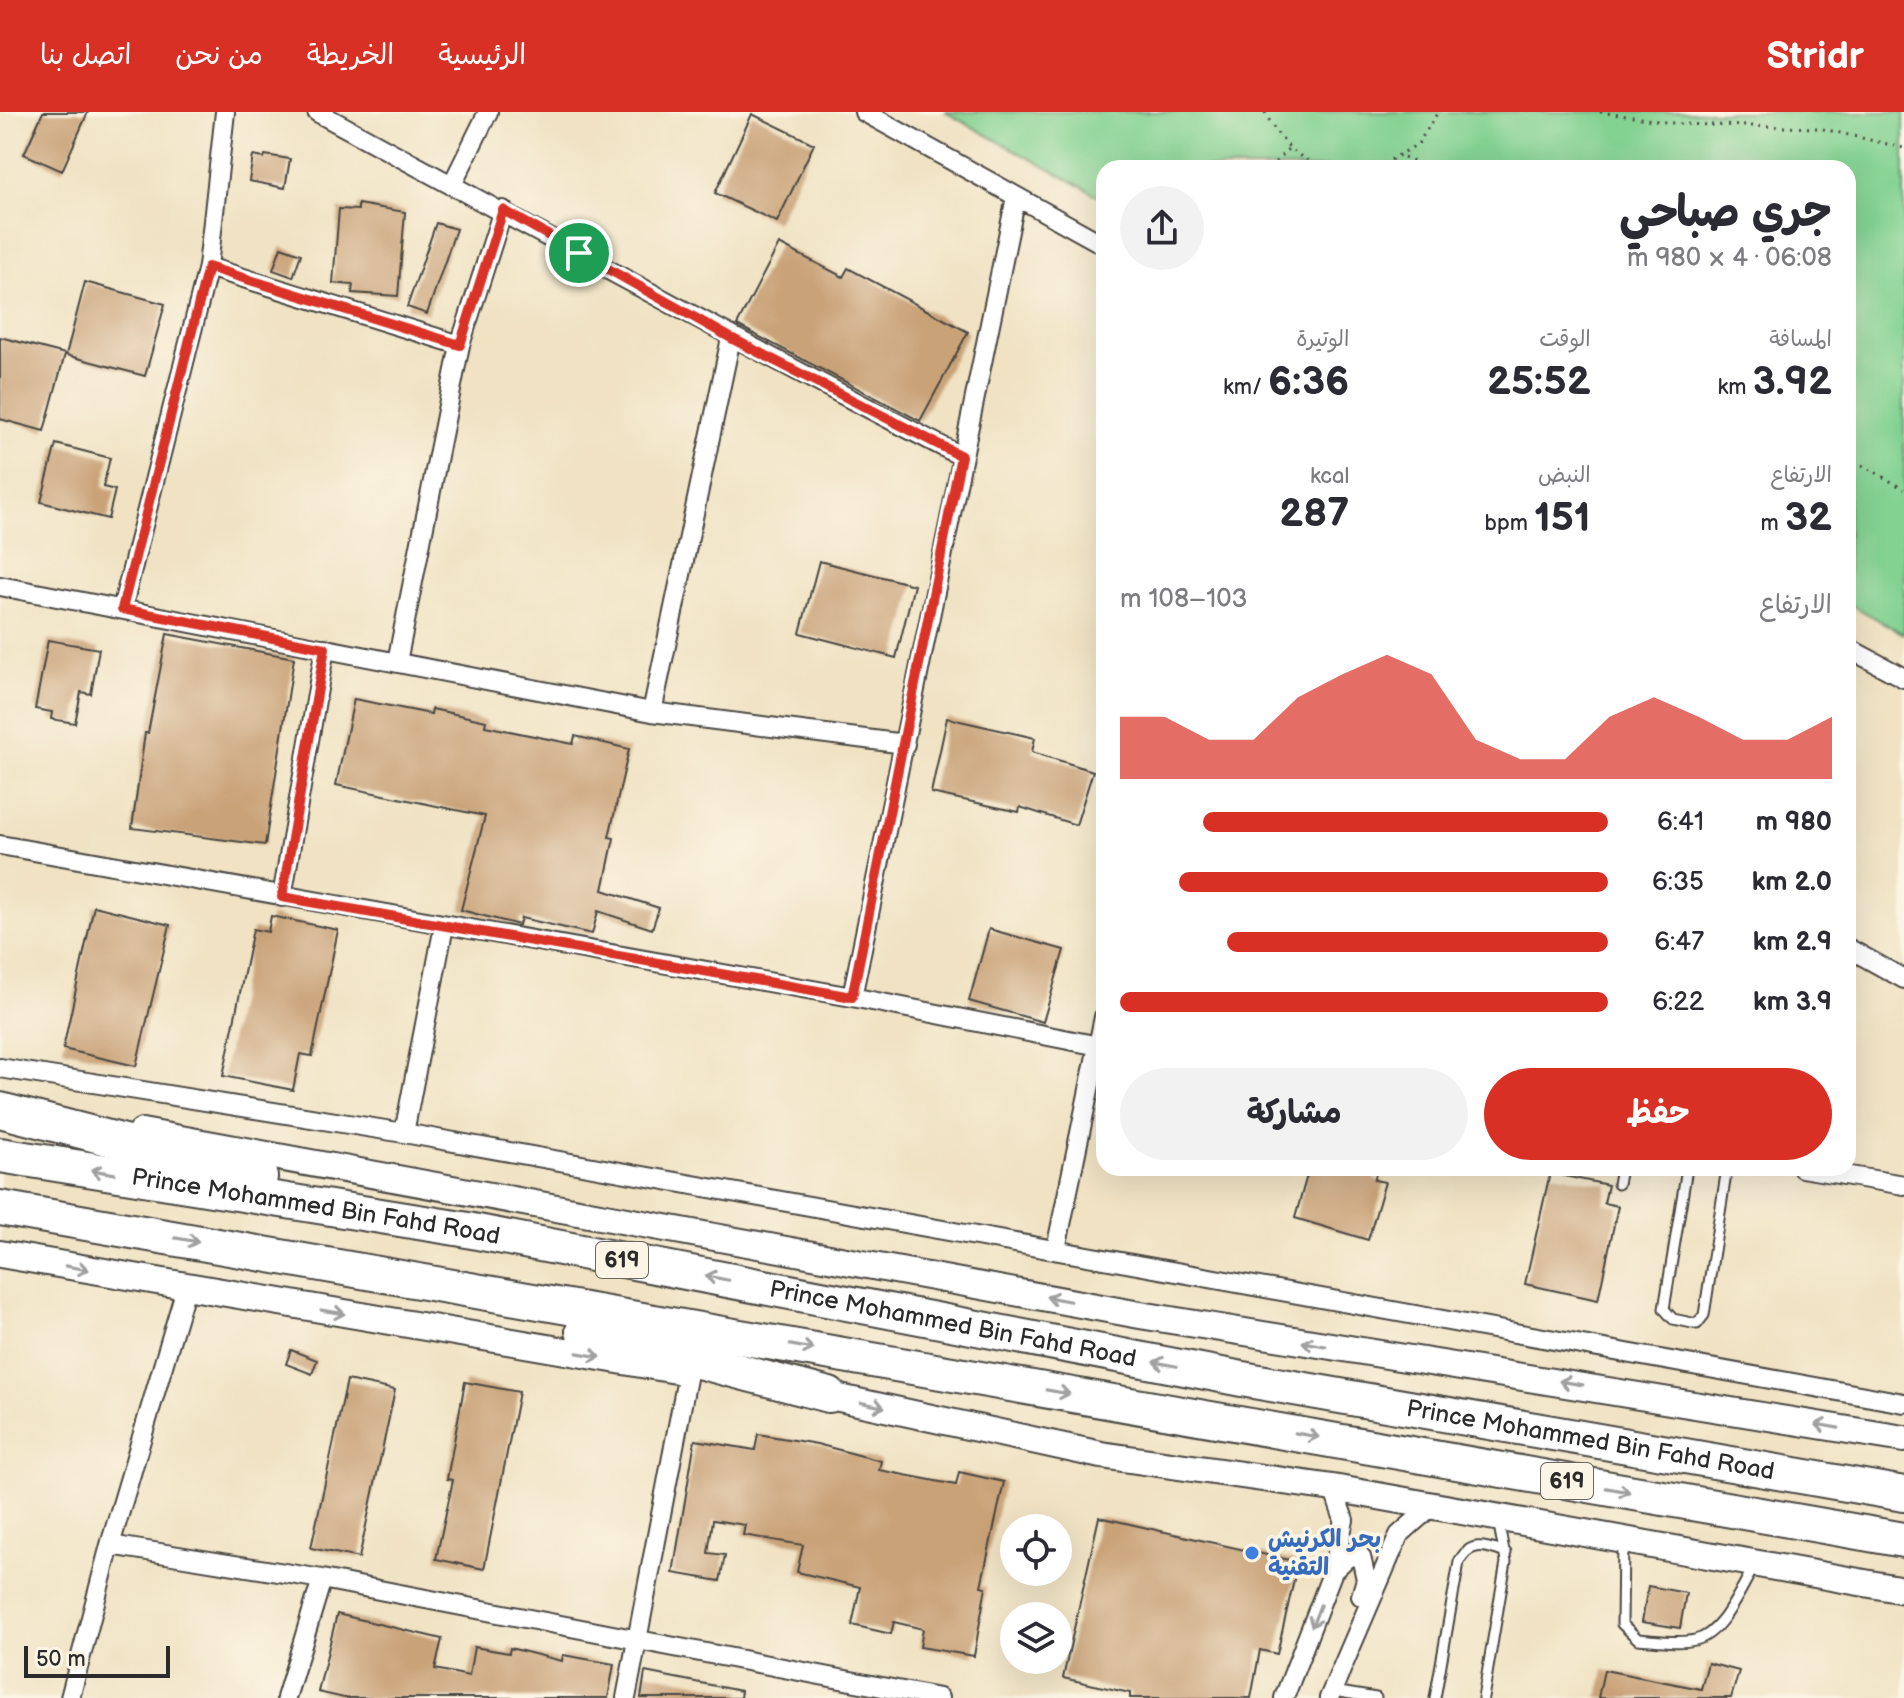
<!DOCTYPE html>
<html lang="ar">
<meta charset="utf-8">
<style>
:root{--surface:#fff;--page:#f2f2f3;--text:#2b2b33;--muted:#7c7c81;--accent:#d93025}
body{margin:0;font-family:"Balsamiq Sans","Playpen Sans Arabic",sans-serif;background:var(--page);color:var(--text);direction:rtl;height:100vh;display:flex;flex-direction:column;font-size:30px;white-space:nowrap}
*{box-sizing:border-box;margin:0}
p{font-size:26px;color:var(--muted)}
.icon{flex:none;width:44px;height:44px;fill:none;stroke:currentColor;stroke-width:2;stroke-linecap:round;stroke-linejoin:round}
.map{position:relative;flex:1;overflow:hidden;direction:ltr}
.side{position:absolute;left:1096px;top:48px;width:760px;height:1016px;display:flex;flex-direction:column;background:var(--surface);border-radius:24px;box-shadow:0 8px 32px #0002;direction:rtl}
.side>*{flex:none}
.controls{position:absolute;left:1000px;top:1402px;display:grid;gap:16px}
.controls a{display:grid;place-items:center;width:72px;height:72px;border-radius:50%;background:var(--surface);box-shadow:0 8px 32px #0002;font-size:40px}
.scale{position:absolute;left:24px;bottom:20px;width:146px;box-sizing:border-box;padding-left:8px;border:4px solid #2b2b2b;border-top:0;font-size:22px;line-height:28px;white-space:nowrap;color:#2b2b2b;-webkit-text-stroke:6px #fcf5e5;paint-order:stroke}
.pin{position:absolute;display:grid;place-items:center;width:68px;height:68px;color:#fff;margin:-34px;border:4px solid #fff;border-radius:50%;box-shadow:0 2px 8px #0007}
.round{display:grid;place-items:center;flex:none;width:84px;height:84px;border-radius:42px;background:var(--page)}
.head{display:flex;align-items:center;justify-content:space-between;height:136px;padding:0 24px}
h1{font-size:44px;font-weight:700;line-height:60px}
.stats{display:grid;grid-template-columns:repeat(3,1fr);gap:12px;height:136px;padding:8px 24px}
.stats div{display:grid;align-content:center}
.stats b{font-size:40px;font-weight:700}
.stats small{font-size:22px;font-weight:400}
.stats p{font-size:22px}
.chart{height:224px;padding:16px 24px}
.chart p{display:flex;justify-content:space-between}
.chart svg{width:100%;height:144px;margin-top:8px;fill:var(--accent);opacity:.7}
.cta{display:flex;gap:16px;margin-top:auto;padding:16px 24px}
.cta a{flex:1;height:92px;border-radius:48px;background:var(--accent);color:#fff;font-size:32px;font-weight:700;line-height:92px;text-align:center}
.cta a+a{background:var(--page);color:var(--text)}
ul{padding:0 24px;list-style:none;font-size:26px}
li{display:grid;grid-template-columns:128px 96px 1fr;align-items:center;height:60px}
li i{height:20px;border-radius:10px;background:var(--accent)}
header{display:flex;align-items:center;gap:48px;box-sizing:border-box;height:112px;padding:0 40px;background:var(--accent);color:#fff}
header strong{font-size:38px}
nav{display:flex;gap:44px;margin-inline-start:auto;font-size:28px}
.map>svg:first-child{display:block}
</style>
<header>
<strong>Stridr</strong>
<nav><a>الرئيسية</a><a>الخريطة</a><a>من نحن</a><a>اتصل بنا</a></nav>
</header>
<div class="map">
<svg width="1904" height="1586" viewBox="0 0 1904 1586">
<rect width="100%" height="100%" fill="#fcf5e5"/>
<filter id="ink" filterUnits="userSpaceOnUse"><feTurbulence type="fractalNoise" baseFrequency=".0125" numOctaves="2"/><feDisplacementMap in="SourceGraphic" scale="16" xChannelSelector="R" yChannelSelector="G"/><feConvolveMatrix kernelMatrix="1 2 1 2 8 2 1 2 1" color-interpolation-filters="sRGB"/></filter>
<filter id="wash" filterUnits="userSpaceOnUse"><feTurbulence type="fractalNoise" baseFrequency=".006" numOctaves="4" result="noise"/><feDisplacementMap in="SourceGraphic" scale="32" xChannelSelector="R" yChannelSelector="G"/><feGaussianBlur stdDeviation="1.8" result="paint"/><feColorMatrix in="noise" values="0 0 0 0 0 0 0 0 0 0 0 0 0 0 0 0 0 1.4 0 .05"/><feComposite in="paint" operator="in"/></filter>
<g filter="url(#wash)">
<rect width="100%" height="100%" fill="#f0e2c3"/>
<path fill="#83d292" stroke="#577e5e" stroke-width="2" d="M 945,0 L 1904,0 L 1904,522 L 1848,491 L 1848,56 L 1104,56 L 1104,87 Z"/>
<g id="blocks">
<path fill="#c9a278" d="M 43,0 L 88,0 L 62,59 L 24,42 Z
M 752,2 L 814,32 L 777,110 L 715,81 Z
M 265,43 L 290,47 L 285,76 L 249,69 L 253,44 L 264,46 Z
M 358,92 L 405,100 L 398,184 L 352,181 L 353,173 L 333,171 L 339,97 L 358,98 Z
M 436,111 L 456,117 L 427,202 L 407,195 Z
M 779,132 L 843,165 L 848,156 L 968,220 L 920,309 L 737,213 Z
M 281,135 L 301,142 L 293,165 L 273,158 Z
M 85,170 L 165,192 L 145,264 L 66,243 Z
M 0,225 L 65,242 L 44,319 L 0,307 Z
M 56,332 L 110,346 L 103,375 L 115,378 L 108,407 L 41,390 Z
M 819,449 L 914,473 L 896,546 L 800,521 Z
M 167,522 L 294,546 L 265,733 L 132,716 L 145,621 L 148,621 Z
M 48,528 L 99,537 L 91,582 L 81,580 L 75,611 L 51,607 L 52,600 L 35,597 Z
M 354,587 L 431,602 L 432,597 L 486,609 L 485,614 L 573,632 L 575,624 L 629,637 L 609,725 L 614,726 L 603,778 L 659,796 L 652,817 L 598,799 L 592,822 L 521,806 L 519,813 L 461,798 L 485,704 L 336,673 Z
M 947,606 L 1035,626 L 1032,640 L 1093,659 L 1076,713 L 1020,695 L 1019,700 L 931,681 Z
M 94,794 L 170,813 L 136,954 L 63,937 Z
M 271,804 L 338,818 L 312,944 L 300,942 L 293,978 L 223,964 L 253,817 L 268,820 Z
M 989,817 L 1064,838 L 1043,910 L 969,889 Z
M 1309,1056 L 1378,1056 L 1374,1068 L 1385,1070 L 1368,1128 L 1295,1106 Z
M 1550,1061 L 1608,1073 L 1604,1091 L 1618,1094 L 1598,1188 L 1525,1172 Z
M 291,1238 L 317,1248 L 312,1262 L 286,1252 Z
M 347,1268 L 395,1278 L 359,1446 L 311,1436 Z
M 465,1270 L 519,1280 L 484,1457 L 436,1447 L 453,1368 L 447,1367 Z
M 758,1322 L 817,1332 L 881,1349 L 879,1358 L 956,1373 L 959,1360 L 1004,1370 L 981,1474 L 986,1475 L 974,1544 L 920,1535 L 923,1517 L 894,1510 L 891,1522 L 852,1513 L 860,1475 L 797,1460 L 803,1433 L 743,1423 L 745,1413 L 713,1408 L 708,1441 L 725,1443 L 720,1469 L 673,1461 L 695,1328 L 755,1338 Z
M 1099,1405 L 1298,1450 L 1277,1542 L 1260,1538 L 1251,1586 L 1130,1586 L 1130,1581 L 1063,1566 Z
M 1648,1474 L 1686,1481 L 1680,1516 L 1642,1510 Z
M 337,1502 L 442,1527 L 435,1557 L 469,1564 L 474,1535 L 509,1541 L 510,1536 L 562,1549 L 563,1543 L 614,1552 L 608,1586 L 344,1586 L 318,1580 Z
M 1708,1551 L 1739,1559 L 1731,1586 L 1598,1586 L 1604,1558 L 1701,1577 Z
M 645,1560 L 741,1579 L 740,1586 L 641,1586 Z"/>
</g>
</g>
<g filter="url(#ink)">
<use href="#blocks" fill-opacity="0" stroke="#494642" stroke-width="2"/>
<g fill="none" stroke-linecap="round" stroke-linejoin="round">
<g stroke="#494642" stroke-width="13">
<path id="lane" d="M 1687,1056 L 1664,1197 L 1673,1207 L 1697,1212 L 1704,1203 L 1727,1056
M 1618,1072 L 1621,1056
M 1623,1430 L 1622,1512 L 1638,1527 C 1655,1528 1678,1532 1695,1528 C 1723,1522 1740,1477 1754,1455
M 1333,1579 L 1376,1586
M 1435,1586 L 1459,1450 C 1470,1428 1485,1434 1506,1441
M 1483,1586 L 1506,1450 L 1498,1408"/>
</g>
<g stroke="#494642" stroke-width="22">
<path id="street" d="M 317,0 C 531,116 744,233 961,344
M 864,0 L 1104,133
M 452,73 L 488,0
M 208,155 L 460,233
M 0,474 L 652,600 L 905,632
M 122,497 L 208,155 L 225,0
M 1848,536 L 1904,566
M 397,550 L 460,233 L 503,98
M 652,600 L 731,226
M 0,733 L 852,885 L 1104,935
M 282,785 L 325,536
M 1848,836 L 1904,867
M 852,885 L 1016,85
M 0,956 L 404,1021 L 1904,1291
M 404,1021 L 444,814
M 1802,1056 L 1904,1073
M 1056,1137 L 1104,905
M 110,1433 L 322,1467 L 939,1586
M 1333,1459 L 1349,1444 L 1361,1445 L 1366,1467 L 1361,1484
M 70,1586 L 110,1433 L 186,1176
M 286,1586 L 322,1467
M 626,1586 L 688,1261
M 1284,1586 L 1333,1459 L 1344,1408 L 1333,1376
M 1329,1586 L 1399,1423 L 1433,1393"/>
</g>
<g stroke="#494642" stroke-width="30">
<path id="secondary" d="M 142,1020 L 1140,1203 L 1904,1327
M 0,1142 L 682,1259
M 812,1280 L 1101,1343 L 1333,1376 L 1904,1478"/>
</g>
<g stroke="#494642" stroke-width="38">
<g id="highway">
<path d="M 0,998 L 260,1065"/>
<path id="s1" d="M 0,1043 L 462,1117 L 1242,1267 L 1904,1382"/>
<path d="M 0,1096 L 1904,1428"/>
<path d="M 583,1219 L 829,1283"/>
</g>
</g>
<path stroke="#494642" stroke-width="3" stroke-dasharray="2 6" stroke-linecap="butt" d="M 1265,0 C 1278,27 1296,47 1325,56
M 1600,0 L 1679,12 L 1819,16 L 1904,36
M 1404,45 L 1430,56
M 1270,56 L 1289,36
M 1377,56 L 1418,32 L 1438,0
M 1848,345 L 1904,377"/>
<use href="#lane" stroke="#fff" stroke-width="9"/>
<use href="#street" stroke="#fff" stroke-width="18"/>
<use href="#secondary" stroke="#fff" stroke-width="26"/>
<use href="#highway" stroke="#fff" stroke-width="34"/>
</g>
<defs><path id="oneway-shaft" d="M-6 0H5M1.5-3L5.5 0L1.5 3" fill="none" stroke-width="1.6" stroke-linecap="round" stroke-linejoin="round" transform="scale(2)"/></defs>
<g stroke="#a0a0a0">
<use href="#oneway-shaft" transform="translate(103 1060) rotate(-171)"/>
<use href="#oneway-shaft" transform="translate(187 1128) rotate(10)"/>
<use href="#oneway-shaft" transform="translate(77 1156) rotate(10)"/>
<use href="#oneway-shaft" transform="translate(717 1166) rotate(-169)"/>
<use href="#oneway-shaft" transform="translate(1058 1187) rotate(-169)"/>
<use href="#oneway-shaft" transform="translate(333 1200) rotate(9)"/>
<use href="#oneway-shaft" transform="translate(1314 1232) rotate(-170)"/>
<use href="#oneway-shaft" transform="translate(802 1235) rotate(10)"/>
<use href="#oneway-shaft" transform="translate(589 1243) rotate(10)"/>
<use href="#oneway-shaft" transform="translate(1165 1252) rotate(-169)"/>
<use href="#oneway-shaft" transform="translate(1571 1271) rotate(-171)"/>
<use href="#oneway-shaft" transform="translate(1058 1280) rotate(10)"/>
<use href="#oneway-shaft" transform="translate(873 1293) rotate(12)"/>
<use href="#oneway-shaft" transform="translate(1827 1314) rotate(-170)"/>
<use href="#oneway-shaft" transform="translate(1307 1323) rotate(10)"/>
<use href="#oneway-shaft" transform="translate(1618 1378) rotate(10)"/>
<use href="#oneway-shaft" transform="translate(1316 1504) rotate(111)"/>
</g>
</g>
<g fill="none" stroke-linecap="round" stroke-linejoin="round" filter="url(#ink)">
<g stroke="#fff" stroke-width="16">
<path id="route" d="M 503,98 L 731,226 L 961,344 L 852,885 L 282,785 L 325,536 L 122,497 L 208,155 L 460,233 Z"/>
</g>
<use href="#route" stroke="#d93025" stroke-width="10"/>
</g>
<circle fill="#3f7fe0" stroke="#fcf5e5" stroke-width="3" cx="1252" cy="1441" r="8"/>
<g text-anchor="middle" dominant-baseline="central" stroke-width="7" stroke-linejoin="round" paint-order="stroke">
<g fill="#fcf5e5" stroke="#6a6863" stroke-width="2">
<rect x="596" y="1130" width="52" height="36" rx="6"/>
<rect x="1541" y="1351" width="52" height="36" rx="6"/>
</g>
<g font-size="22" font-weight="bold" fill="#2b2b2b">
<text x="622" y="1148">619</text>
<text x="1567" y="1369">619</text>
</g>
<g font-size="24" fill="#2b2b2b" stroke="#fcf5e5">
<text stroke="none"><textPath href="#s1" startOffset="320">Prince Mohammed Bin Fahd Road</textPath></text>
<text stroke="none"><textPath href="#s1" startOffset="968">Prince Mohammed Bin Fahd Road</textPath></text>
<text stroke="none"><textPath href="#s1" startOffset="1616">Prince Mohammed Bin Fahd Road</textPath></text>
</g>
<g font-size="24" font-weight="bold" fill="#366cbe" stroke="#fcf5e5" text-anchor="start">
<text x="1268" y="1427">بحر الكرنيش<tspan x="1268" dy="28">التقنية</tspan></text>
</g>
</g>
</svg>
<div class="controls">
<a><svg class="icon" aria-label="locate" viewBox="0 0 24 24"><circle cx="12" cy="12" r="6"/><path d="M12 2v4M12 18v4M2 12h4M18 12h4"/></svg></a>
<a><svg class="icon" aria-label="layers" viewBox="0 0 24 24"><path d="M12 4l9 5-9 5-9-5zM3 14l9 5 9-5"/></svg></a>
</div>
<div class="scale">50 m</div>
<div class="pin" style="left:579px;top:141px;background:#1e9e55"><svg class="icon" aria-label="arrive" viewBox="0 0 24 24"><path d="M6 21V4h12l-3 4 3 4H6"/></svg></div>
<section class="side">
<div class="head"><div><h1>جري صباحي</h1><p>06:08 · 4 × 980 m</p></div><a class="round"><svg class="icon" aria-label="share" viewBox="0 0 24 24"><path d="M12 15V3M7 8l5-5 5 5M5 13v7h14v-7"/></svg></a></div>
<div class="stats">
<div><p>المسافة</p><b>3.92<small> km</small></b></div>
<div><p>الوقت</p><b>25:52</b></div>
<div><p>الوتيرة</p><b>6:36<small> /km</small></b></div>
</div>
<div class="stats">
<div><p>الارتفاع</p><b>32<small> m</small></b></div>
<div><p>النبض</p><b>151<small> bpm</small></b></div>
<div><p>kcal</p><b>287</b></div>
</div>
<div class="chart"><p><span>الارتفاع</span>103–108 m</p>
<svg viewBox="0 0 160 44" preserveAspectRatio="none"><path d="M0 44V25L10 25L20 32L30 32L40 19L50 12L60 6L70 12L80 32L90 38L100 38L110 25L120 19L130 25L140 32L150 32L160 25V44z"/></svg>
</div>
<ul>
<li><b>980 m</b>6:41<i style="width:83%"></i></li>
<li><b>2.0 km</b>6:35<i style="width:88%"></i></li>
<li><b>2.9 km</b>6:47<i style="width:78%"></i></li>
<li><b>3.9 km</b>6:22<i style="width:100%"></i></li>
</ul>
<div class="cta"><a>حفظ</a><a>مشاركة</a></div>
</section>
</div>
